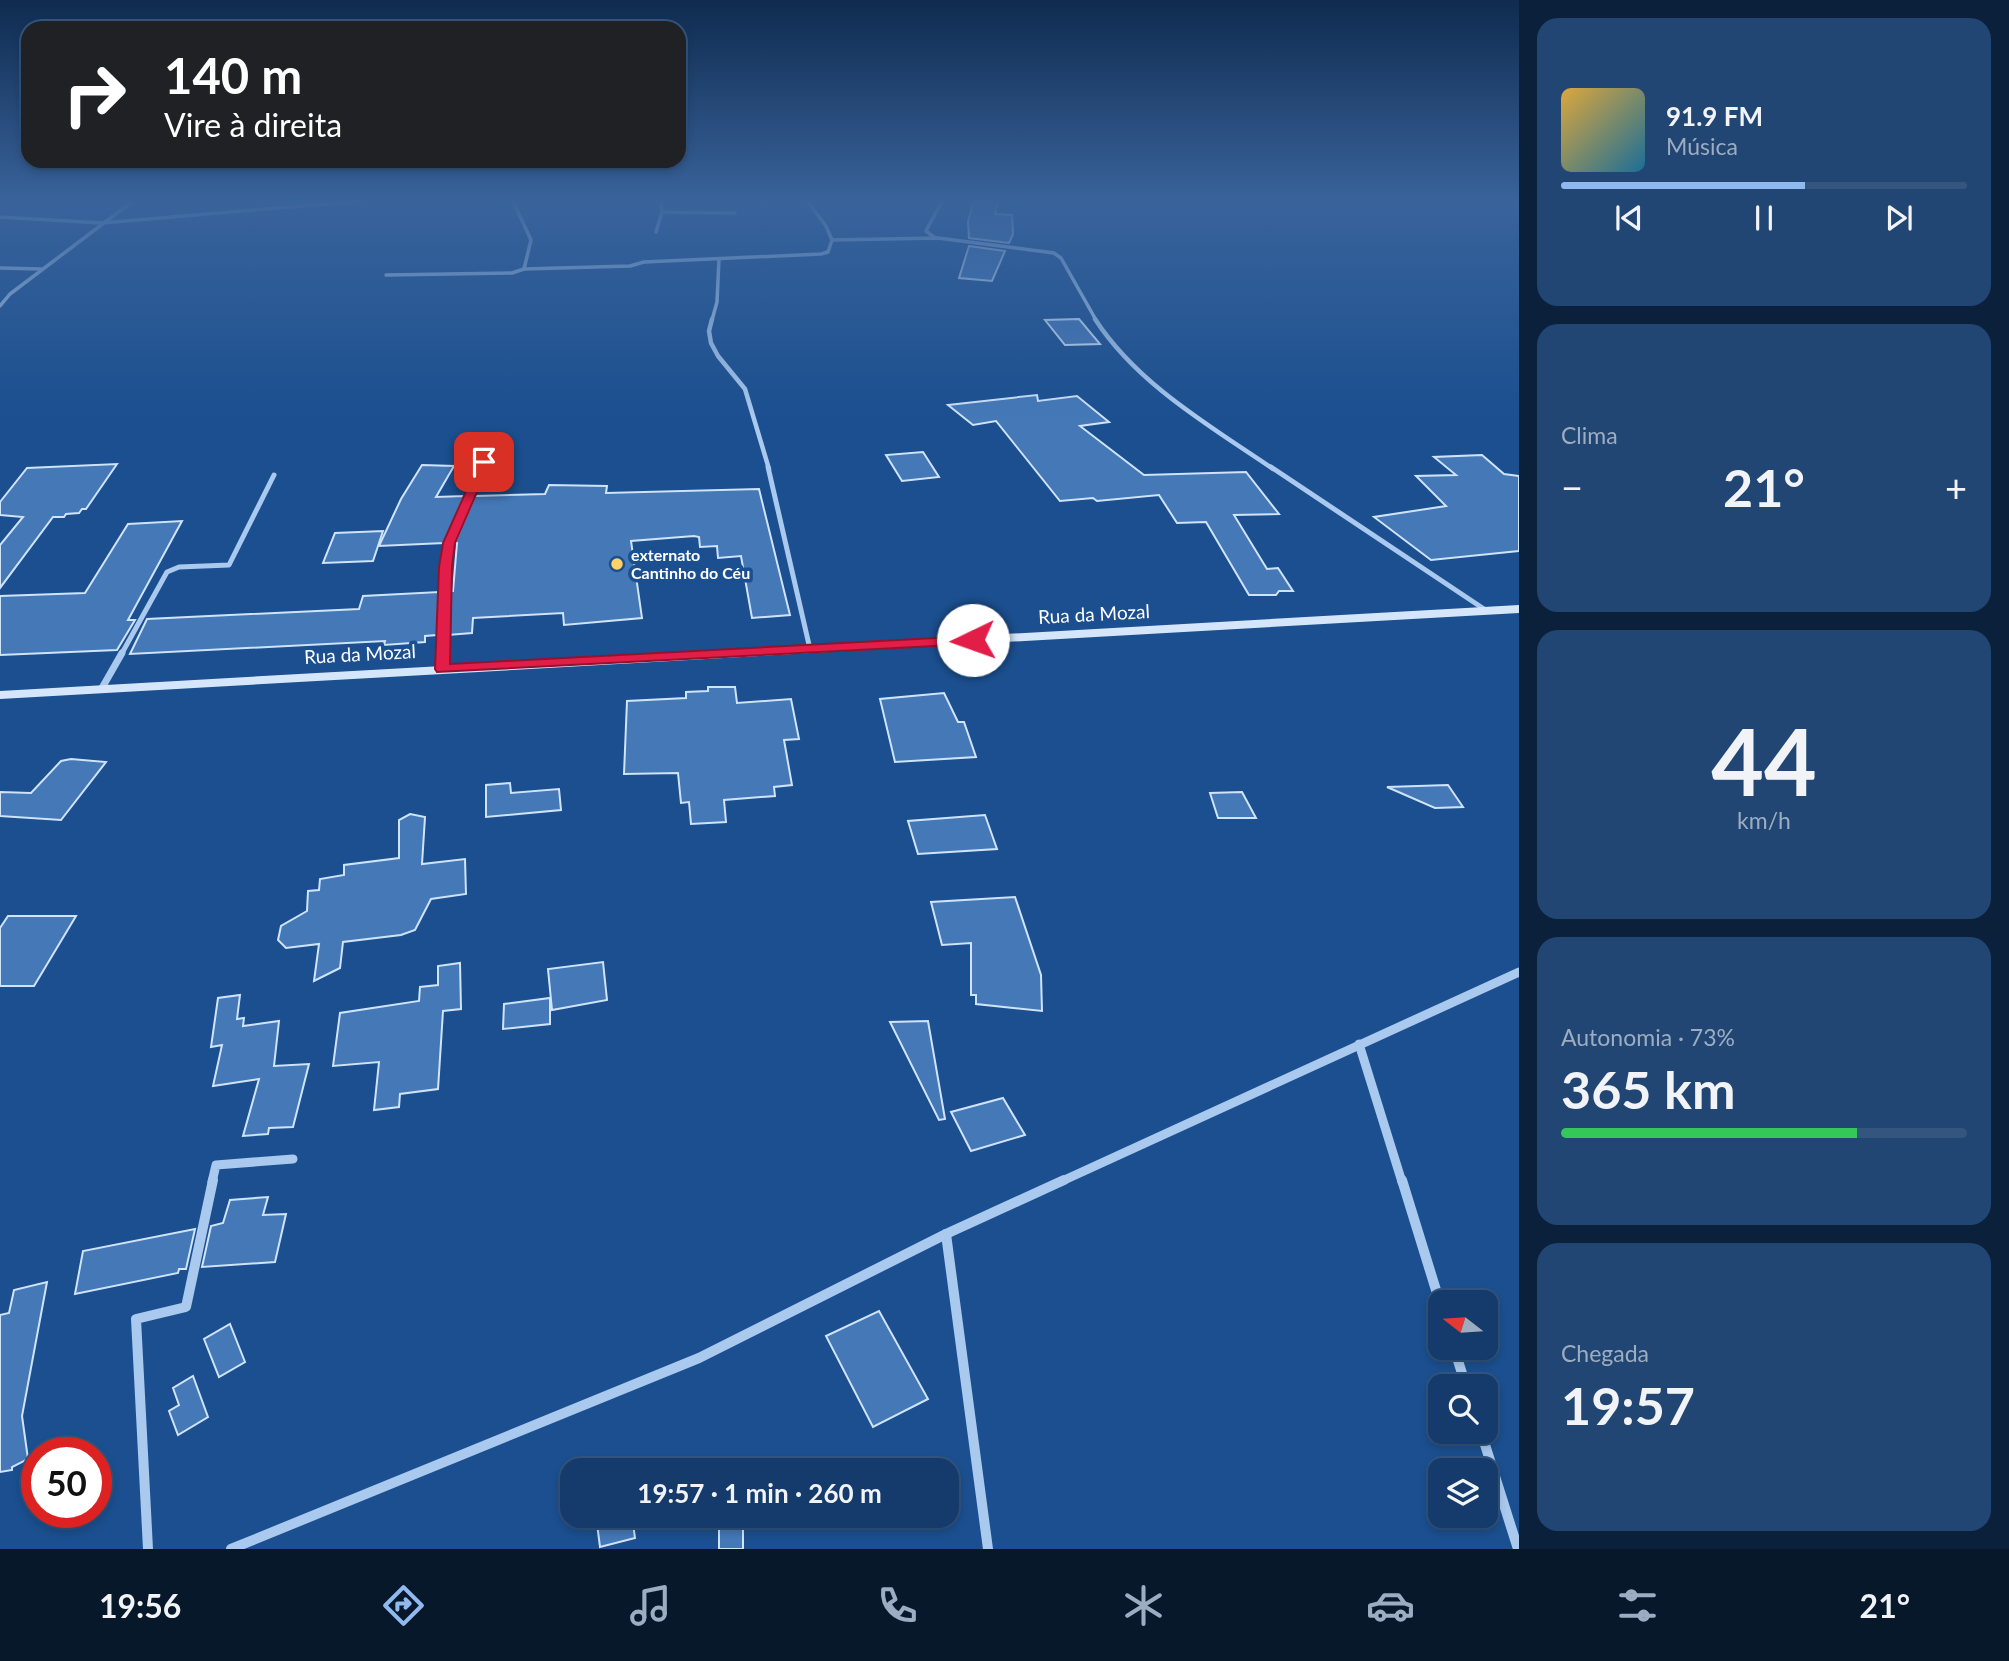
<!DOCTYPE html>
<html lang="pt">
<meta charset="utf-8">
<style>
body{margin:0;font-family:Lato,sans-serif;background:#214673;color:#f1f3f6;height:100vh;display:flex;flex-direction:column;font-size:26px;white-space:nowrap}
*{box-sizing:border-box;margin:0}
p{font-size:23px;color:#9dadc1}
.icon{flex:none;width:38px;height:38px;fill:none;stroke:currentColor;stroke-width:2;stroke-linecap:round;stroke-linejoin:round}
.map{position:relative;flex:1;overflow:hidden}
.details{display:flex;flex-direction:column;gap:18px;padding:18px;background:#0b203b;width:490px}
.details>*{flex:none}
.top-card{position:absolute;left:21px;top:21px;width:665px;height:147px;border-radius:21px;box-shadow:0 4px 10px #0003,0 0 0 2px #33557e;background:#202124;color:#fff;overflow:hidden}
.needle{width:46px;rotate:287deg}
.fabs{position:absolute;left:1428px;top:1290px;display:grid;gap:14px}
.fabs a{display:grid;place-items:center;width:70px;height:70px;border-radius:14px;background:#143b6b;box-shadow:0 4px 10px #0003,0 0 0 2px #33557e;font-size:35px}
.speed{position:absolute;left:21px;top:1437px;display:flex;gap:14px;font-size:35px;font-weight:700;text-align:center}
.speed>*{display:grid;place-content:center;width:91px;height:91px;border-radius:50%;background:#143b6b;box-shadow:0 4px 10px #0003,0 0 0 2px #33557e;line-height:1}
.speed .limit{border:10px solid #d22;background:#fff;color:#111}
.pin{position:absolute;display:grid;place-items:center;width:60px;height:60px;color:#fff;margin:-30px;border-radius:14px;box-shadow:0 4px 10px #0006}
.me{position:absolute;width:77px;margin:-38px;rotate:267deg;stroke-linejoin:round;filter:drop-shadow(0 0 5px #0008)}
.turn{display:flex;align-items:center;gap:24px;height:147px;padding:0 28px;font-size:32px}
.turn .icon{width:91px;height:91px;stroke-width:2.5}
.turn b{display:block;font-size:49px;line-height:60px}
.big{font-size:52px;font-weight:700;line-height:1.1}
.details .tile{flex:1;display:flex;flex-direction:column;justify-content:center;gap:10px;min-width:0;padding:0 24px;border-radius:21px;background:#214673}
.details .dial{align-items:center;gap:0}
.dial b{font-size:91px;line-height:1}
.song{display:flex;align-items:center;gap:21px}
.cover{width:84px;height:84px;border-radius:10px;background:linear-gradient(135deg,hsl(40 70% 55%),hsl(200 70% 35%))}
.played{height:7px;border-radius:4px;background:linear-gradient(90deg,#90b9f0 60%,#33557e 60%)}
.keys{display:flex;justify-content:space-around;direction:ltr}
.heat{display:flex;justify-content:space-between;align-items:center;font-size:38px;direction:ltr}
.charge{height:10px;border-radius:5px;background:linear-gradient(90deg,#34c759 73%,#33557e 0)}
.trip{position:absolute;left:560px;top:1458px;width:399px;height:70px;border-radius:21px;background:#143b6b;box-shadow:0 4px 10px #0003,0 0 0 2px #33557e;font-weight:700;line-height:70px;text-align:center}
.tabs{display:flex;height:112px;justify-content:space-around;align-items:center;background:#08182b;color:#9dadc1}
.tabs .icon{width:49px;height:49px}
.tabs .on{color:#90b9f0}
.tabs b{font-size:32px;color:#f1f3f6}
main{display:flex;flex:1;min-height:0}
.map>svg:first-child{display:block}
</style>
<main>
<div class="map">
<svg width="1519" height="1549" viewBox="0 0 1519 1549">
<rect width="100%" height="100%" fill="#1b4f8f"/>
<g fill="#4478b7" stroke="#cfe3fa" stroke-width="2">
<polygon points="974,201 998,201 995,214 1012,215 1013,234 1009,243 969,238 968,221"/>
<polygon points="969,246 1005,251 992,281 959,278"/>
<polygon points="1079,319 1100,344 1065,345 1045,320"/>
<polygon points="1037,395 1038,401 1077,396 1109,422 1080,426 1144,475 1246,472 1279,514 1234,515 1267,569 1278,568 1293,591 1279,591 1276,595 1249,595 1206,522 1177,523 1159,495 1097,501 1093,498 1060,501 996,421 973,425 948,405"/>
<polygon points="923,452 939,477 902,481 886,455"/>
<polygon points="1482,455 1504,474 1519,476 1519,551 1431,560 1374,517 1446,506 1416,476 1456,475 1434,457"/>
<polygon points="117,464 86,509 82,509 79,513 66,514 64,517 53,517 0,588 0,545 23,517 0,515 0,502 27,468"/>
<polygon points="422,465 454,466 436,497 464,496 444,543 379,546 401,499"/>
<polygon points="549,485 607,486 606,493 759,489 790,615 752,618 741,556 718,558 717,546 700,547 699,537 694,536 631,541 642,618 564,625 563,613 473,618 472,633 448,635 449,591 453,591 457,543 455,543 475,496 545,494"/>
<polygon points="182,521 128,620 135,620 117,650 0,655 0,596 85,593 128,524"/>
<polygon points="383,531 373,561 323,563 335,533"/>
<polygon points="439,592 437,635 425,636 425,642 384,645 385,641 130,654 147,619 359,609 363,596"/>
<polygon points="708,687 735,687 737,703 791,699 799,739 784,740 792,785 774,787 775,796 724,800 726,822 691,824 689,802 681,803 678,773 624,774 627,701 686,698 686,692 708,691"/>
<polygon points="944,693 958,722 964,722 976,757 895,762 880,699"/>
<polygon points="71,759 106,762 61,820 0,816 0,792 31,793 61,761"/>
<polygon points="510,783 511,793 559,789 561,810 486,817 486,785"/>
<polygon points="1448,785 1463,807 1435,808 1387,787"/>
<polygon points="1242,792 1256,818 1218,818 1210,793"/>
<polygon points="410,814 425,817 422,864 465,859 466,894 431,899 415,930 401,935 343,942 340,968 314,981 319,944 286,948 278,940 281,926 307,911 308,891 319,890 320,879 344,875 344,865 399,858 399,820"/>
<polygon points="985,815 997,849 918,854 908,821"/>
<polygon points="1015,897 1041,975 1042,1011 976,1004 976,995 971,995 971,943 942,945 931,902"/>
<polygon points="8,916 76,916 34,986 0,986 0,928"/>
<polygon points="603,962 607,1000 552,1010 548,969"/>
<polygon points="460,963 461,1009 443,1011 438,1089 400,1094 399,1107 374,1110 379,1062 333,1066 340,1013 419,1001 420,987 438,985 438,966"/>
<polygon points="240,995 237,1019 244,1018 243,1026 279,1021 274,1066 309,1064 293,1127 269,1128 268,1134 243,1136 259,1079 213,1086 222,1045 211,1047 218,998"/>
<polygon points="550,998 550,1024 503,1029 504,1004"/>
<polygon points="928,1021 945,1119 939,1120 890,1022"/>
<polygon points="1003,1098 1025,1135 971,1151 951,1112"/>
<polygon points="268,1197 263,1215 286,1214 275,1262 202,1267 211,1226 223,1223 230,1200"/>
<polygon points="195,1229 186,1269 179,1269 178,1273 75,1294 83,1251"/>
<polygon points="47,1282 22,1416 28,1459 12,1467 12,1470 0,1472 0,1315 9,1313 14,1290"/>
<polygon points="879,1311 928,1399 873,1427 826,1336"/>
<polygon points="230,1324 245,1362 219,1377 204,1339"/>
<polygon points="193,1376 208,1417 178,1435 169,1411 179,1405 173,1388"/>
<polygon points="596,1516 632,1516 635,1538 600,1547"/>
<rect x="719" y="1525" width="24" height="24"/>
</g>
<g fill="none" stroke-linecap="round" stroke-linejoin="round">
<g stroke="#a9c9ee" stroke-width="3.5">
<polyline points="513,201 531,240 524,269"/>
<polyline points="660,201 662,212 735,213"/>
<polyline points="807,201 826,226 832,240 938,238 1054,253 1061,258 1096,320"/>
<polyline points="0,217 102,223 360,201"/>
<polyline points="656,232 662,212"/>
<polyline points="934,237 926,231 942,201"/>
<polyline points="0,268 41,269"/>
<polyline points="386,275 512,273 524,269 630,266 644,262 821,254 828,252 832,240"/>
<polyline points="0,306 10,294 133,201"/>
<polyline points="712,320 717,302 719,259"/>
</g>
<g stroke="#a9c9ee" stroke-width="4.5">
<polyline points="712,319 709,331 711,343 718,356 745,389 769,469"/>
<path d="M1095,319C1137,384 1210,426 1273,469"/>
<polyline points="481,469 484,462"/>
</g>
<g stroke="#a9c9ee" stroke-width="5">
<polyline points="768,467 810,649"/>
<polyline points="1271,467 1487,611"/>
<polyline points="121,655 167,572 179,567 229,565 274,475"/>
<polyline points="442,655 445,567 449,543 482,467"/>
</g>
<g stroke="#a9c9ee" stroke-width="7">
<polyline points="442,669 442,653"/>
<polyline points="102,688 122,653"/>
</g>
<g stroke="#a9c9ee" stroke-width="9">
<polyline points="1359,1044 1402,1182"/>
<polyline points="212,1182 216,1165 293,1159"/>
<polyline points="1060,1182 1519,972"/>
</g>
<g stroke="#a9c9ee" stroke-width="10">
<polyline points="1402,1180 1440,1303"/>
<polyline points="946,1234 988,1549"/>
<polyline points="1454,1348 1466,1386"/>
<polyline points="1481,1432 1518,1549"/>
<polyline points="148,1549 136,1319 186,1307 213,1180"/>
<polyline points="231,1549 699,1358 946,1234 1064,1180"/>
</g>
<polygon fill="#d6e6fa" fill-rule="evenodd" points="1519,605 1519,613 0,699 0,691"/>
</g>
<linearGradient id="sky" x2="0" y2="1"><stop stop-color="#0f2b4f"/><stop offset="0.48" stop-color="#39639b"/><stop offset="1" stop-color="#39639b" stop-opacity="0"/></linearGradient>
<rect width="1519" height="418" fill="url(#sky)"/>
<polygon fill="#e11d48" stroke="#92132f" stroke-width="2" points="484,459 490,462 455,543 452,567 450,664 973,636 980,640 973,644 437,672 435,669 439,567 443,543 479,462"/>
<circle fill="#ffd166" stroke="#1b4f8f" stroke-width="2.5" cx="617" cy="564" r="7"/>
<g text-anchor="middle" stroke-width="7" stroke-linejoin="round" paint-order="stroke">
<g font-size="16" font-weight="bold" fill="#fff" stroke="#1b4f8f" text-anchor="start">
<text x="631" y="561">externato<tspan x="631" dy="18">Cantinho do Céu</tspan></text>
</g>
<g font-size="19" fill="#fff" stroke="#1b4f8f">
<text transform="translate(1094 614) rotate(-3)" y="7">Rua da Mozal</text>
<text transform="translate(360 654) rotate(-3)" y="7">Rua da Mozal</text>
</g>
</g>
</svg>
<div class="fabs">
<a><svg class="needle" viewBox="-14 -14 28 28"><path d="M0-13l5 13h-10z" fill="#e53935"/><path d="M0 13l5-13h-10z" fill="#9dadc1"/></svg></a>
<a><svg class="icon" aria-label="search" viewBox="0 0 24 24"><circle cx="10" cy="10" r="6"/><path d="M15 15l6 6"/></svg></a>
<a><svg class="icon" aria-label="layers" viewBox="0 0 24 24"><path d="M12 4l9 5-9 5-9-5zM3 14l9 5 9-5"/></svg></a>
</div>
<div class="speed"><div class="limit">50</div></div>
<div class="pin" style="left:484px;top:462px;background:#d93025"><svg class="icon" aria-label="arrive" viewBox="0 0 24 24"><path d="M6 21V4h12l-3 4 3 4H6"/></svg></div>
<svg class="me" style="left:973px;top:640px" viewBox="-20 -20 40 40"><circle r="19" fill="#fff"/><path d="M0-13L10 11 0 6-10 11z" fill="#e11d48"/></svg>
<div class="trip">19:57 · 1 min · 260 m</div>
<div class="top-card">
<div class="turn"><svg class="icon" aria-label="right" viewBox="0 0 24 24"><path d="M7 20v-9h11M14 6l5 5-5 5"/></svg><div><b>140 m</b>Vire à direita</div></div>
</div>
</div>
<section class="details">
<div class="tile">
<div class="song"><i class="cover"></i><div><b>91.9 FM</b><p>Música</p></div></div>
<div class="played"></div>
<div class="keys"><svg class="icon" aria-label="previous" viewBox="0 0 24 24"><path d="M18 5L8 12l10 7zM5 5v14"/></svg><svg class="icon" aria-label="pause" viewBox="0 0 24 24"><path d="M8 5v14M16 5v14"/></svg><svg class="icon" aria-label="next" viewBox="0 0 24 24"><path d="M6 5l10 7-10 7zM19 5v14"/></svg></div>
</div>
<div class="tile"><p>Clima</p>
<div class="heat"><a>−</a><b class="big">21°</b><a>+</a></div>
</div>
<div class="tile dial"><b>44</b><p>km/h</p></div>
<div class="tile"><p>Autonomia · 73%</p><b class="big">365 km</b><div class="charge"></div></div>
<div class="tile"><p>Chegada</p><b class="big">19:57</b></div>
</section>
</main>
<nav class="tabs">
<b>19:56</b>
<svg class="icon on" aria-label="directions" viewBox="0 0 24 24"><path d="M12 3l9 9-9 9-9-9zM9 14v-3h6M13 9l2 2-2 2"/></svg>
<svg class="icon" aria-label="music" viewBox="0 0 24 24"><path d="M9 18V5l10-2v13"/><circle cx="6" cy="18" r="3"/><circle cx="16" cy="16" r="3"/></svg>
<svg class="icon" aria-label="phone" viewBox="0 0 24 24"><path d="M5 4h4l2 5-3 2q2 4 5 5l2-3 5 2v4C11 20 4 13 5 4z"/></svg>
<svg class="icon" aria-label="climate" viewBox="0 0 24 24"><path d="M12 3v18M4 7l16 10M4 17L20 7"/></svg>
<svg class="icon" aria-label="car" viewBox="0 0 24 24"><path d="M5 17H2v-5l4-1 3-4h7l3 4 3 1v5h-3M9 17h6M6 11h13"/><circle cx="7" cy="17" r="2"/><circle cx="17" cy="17" r="2"/></svg>
<svg class="icon" aria-label="filters" viewBox="0 0 24 24"><path d="M4 7h16M4 17h16"/><circle cx="9" cy="7" r="2"/><circle cx="15" cy="17" r="2"/></svg>
<b>21°</b>
</nav>
